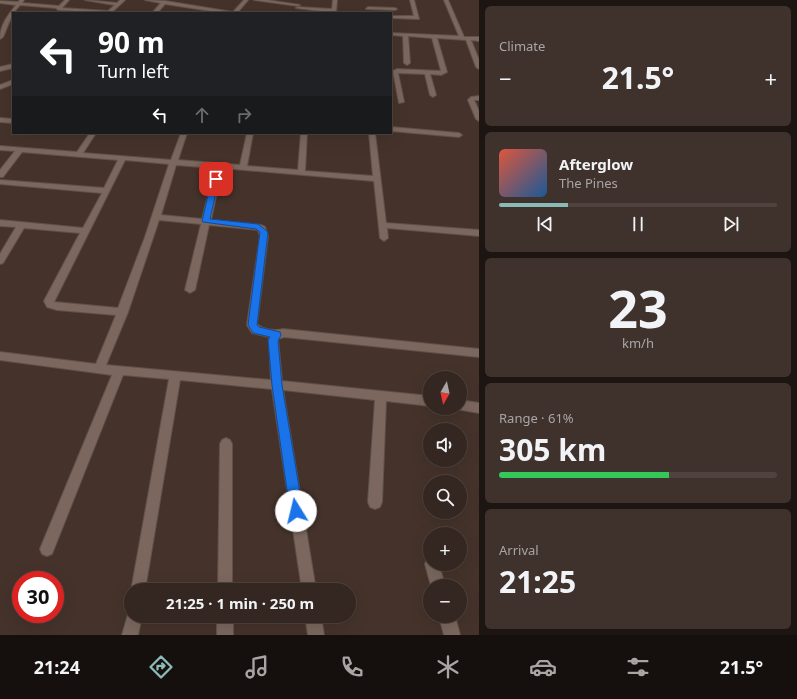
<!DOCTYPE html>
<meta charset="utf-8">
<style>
body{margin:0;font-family:"Noto Sans",sans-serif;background:#3f322d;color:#f1f3f6;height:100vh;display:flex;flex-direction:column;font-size:15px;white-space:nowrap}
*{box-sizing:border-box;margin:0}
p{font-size:13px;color:#a9a5a5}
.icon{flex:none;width:22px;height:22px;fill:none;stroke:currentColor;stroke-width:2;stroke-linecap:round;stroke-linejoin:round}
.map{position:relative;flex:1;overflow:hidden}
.details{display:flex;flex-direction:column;gap:6px;padding:6px;background:#1d1512;width:318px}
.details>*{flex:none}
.top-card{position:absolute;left:12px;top:12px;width:380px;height:122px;border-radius:0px;box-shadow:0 4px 16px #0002,0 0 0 1px #4e433e;background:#202124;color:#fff;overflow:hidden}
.needle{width:26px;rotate:189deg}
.buttons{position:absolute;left:423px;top:371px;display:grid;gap:8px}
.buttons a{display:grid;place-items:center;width:44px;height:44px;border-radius:50%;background:#342620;box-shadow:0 4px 16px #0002,0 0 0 1px #4e433e;font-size:20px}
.speed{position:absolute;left:12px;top:571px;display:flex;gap:8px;font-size:20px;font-weight:700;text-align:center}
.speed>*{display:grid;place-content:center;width:52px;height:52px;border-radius:50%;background:#342620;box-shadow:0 4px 16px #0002,0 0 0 1px #4e433e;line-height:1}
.speed .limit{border:6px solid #d22;background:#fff;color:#111}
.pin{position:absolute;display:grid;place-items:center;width:34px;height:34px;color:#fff;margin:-17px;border-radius:8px;box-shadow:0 2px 6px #0006}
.me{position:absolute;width:44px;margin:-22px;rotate:351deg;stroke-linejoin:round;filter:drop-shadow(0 0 3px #0008)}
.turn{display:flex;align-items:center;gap:14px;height:84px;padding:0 20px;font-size:18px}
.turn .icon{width:52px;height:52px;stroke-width:2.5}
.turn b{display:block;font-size:28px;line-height:34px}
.lanes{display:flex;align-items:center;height:38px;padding:0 20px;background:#0003;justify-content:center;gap:20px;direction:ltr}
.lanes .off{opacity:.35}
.big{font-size:30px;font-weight:700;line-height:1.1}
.details .tile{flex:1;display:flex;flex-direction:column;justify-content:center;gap:6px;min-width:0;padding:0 14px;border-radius:6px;background:#3f322d}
.details .dial{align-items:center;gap:0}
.dial b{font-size:52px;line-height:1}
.song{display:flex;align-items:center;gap:12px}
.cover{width:48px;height:48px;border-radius:6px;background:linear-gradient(135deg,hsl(10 70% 55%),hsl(210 70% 35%))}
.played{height:4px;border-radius:2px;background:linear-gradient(90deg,#8bbbb9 25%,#4e433e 25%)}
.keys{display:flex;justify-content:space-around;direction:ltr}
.heat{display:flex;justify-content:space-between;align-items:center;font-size:22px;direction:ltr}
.charge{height:6px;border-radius:3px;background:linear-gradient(90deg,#34c759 61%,#4e433e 0)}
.trip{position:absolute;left:124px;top:583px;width:232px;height:40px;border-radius:20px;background:#342620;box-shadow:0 4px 16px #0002,0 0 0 1px #4e433e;font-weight:700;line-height:40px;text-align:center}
.menu{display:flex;height:64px;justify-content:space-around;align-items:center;background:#150f0d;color:#a9a5a5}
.menu .icon{width:28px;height:28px}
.menu .selected{color:#8bbbb9}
.menu b{font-size:18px;color:#f1f3f6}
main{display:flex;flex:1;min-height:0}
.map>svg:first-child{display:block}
</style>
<main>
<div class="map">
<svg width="479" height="635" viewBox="0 0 479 635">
<rect width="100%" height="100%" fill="#45332b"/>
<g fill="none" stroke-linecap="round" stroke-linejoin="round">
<defs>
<g id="minor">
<path d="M20,0H24L22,3L59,6L65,0H69L62,8L108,11L115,5L85,0L117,3L120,0H125L111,13L58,10L56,8L20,5L13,13L3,37L0,39C0,25 8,15 16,5L0,3V1L18,2Z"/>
<polygon points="145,0 165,1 233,12 244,0 248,0 237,13 224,13 165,4 157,13 152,13 161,3"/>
<polygon points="254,0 267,0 300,5 298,6"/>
<polygon points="333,0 337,0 336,13 296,8 298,7 332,9"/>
<polygon points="410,0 414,0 419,19 391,18 391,16 414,16"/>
<polygon points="444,0 448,0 464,37 479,37 479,41 471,40 479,60 479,69 476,67 466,40 437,38 447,72 441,75 430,74 436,95 433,97 430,95 425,74 398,73 404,102 399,103 393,71 397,69 441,71 432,38 408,36 410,63 407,65 404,63 403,36 391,35 391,33 459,36"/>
<polygon points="368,7 395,8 397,9 395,10 366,9"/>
<polygon points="13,64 13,68 0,71 0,67"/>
<polygon points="13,80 13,84 0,89 0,85"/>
<polygon points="479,96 479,100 474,100 479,111 479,121 476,119 468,100 471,97"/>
<polygon points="0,118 13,119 13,123 0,122"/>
<polygon points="391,127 459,133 462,135 459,137 391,131"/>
<path d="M90,133H96L83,153L171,160L181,133H187L178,160L240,165L247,133H253L247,166L298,170L301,133H307L305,171L373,176L369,133H375L386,223L479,230V236L387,228L388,238L384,241L380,238L374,181L222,168L211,220L261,225L265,227L268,236L257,324C262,330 276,331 283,329L479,349V357L284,337L278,339L282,381L430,396V406L386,401L382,502L380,507L375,509L370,507L368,502L375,400L283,390L316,590H302L272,389L180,380L145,590L131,591L169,379L123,375L52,554L47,556L42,554L40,549L112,375L0,360V352L96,364L116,315L57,310L47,307L44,301L80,233L24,228L3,263L0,264V254L16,227L0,226V220L83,228L102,193L0,184V180L104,188L118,160L22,152L3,177H0V170L15,151L0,150V146L77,152ZM125,160L169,164L145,237L118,308L54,302ZM176,165L215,168L202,219L161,215ZM159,220L201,224L185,290L190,293L195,290L209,225L258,230L260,236L247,325L252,333L269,337L271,380L106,365L128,312Z"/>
<polygon points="460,400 479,403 479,413 456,409 460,408"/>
<polygon points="226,438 230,440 232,444 232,590 218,590 220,444 222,440"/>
<polygon points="430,558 430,564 439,564 445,586 431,586 425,564 427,559"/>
<polygon points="131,610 131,616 142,616 138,635 122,635 129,611"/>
<rect x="217" y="616" width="16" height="19"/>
<polygon points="305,616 321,616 324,635 308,635"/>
<polygon points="439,616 455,616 460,635 444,635"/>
</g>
</defs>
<use href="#minor" stroke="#5f514a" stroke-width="2"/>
<use href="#minor" fill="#7b675e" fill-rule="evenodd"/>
</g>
<polygon fill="#1a73e8" stroke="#114b97" points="216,177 219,179 210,219 258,224 268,232 257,325 259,327 280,332 281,335 278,341 282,385 303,511 301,516 296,517 292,516 290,511 272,385 268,340 270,337 253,333 248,325 260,232 256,229 203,222 202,221 212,179"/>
</svg>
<div class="buttons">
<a><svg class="needle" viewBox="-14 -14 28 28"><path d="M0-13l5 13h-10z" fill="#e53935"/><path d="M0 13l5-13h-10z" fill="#a9a5a5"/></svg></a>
<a><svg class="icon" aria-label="sound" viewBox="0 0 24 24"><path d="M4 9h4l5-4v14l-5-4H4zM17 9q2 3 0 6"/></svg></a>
<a><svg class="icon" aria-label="search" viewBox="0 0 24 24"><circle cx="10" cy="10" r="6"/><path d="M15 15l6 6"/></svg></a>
<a>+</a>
<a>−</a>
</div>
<div class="speed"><div class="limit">30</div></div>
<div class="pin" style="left:216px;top:179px;background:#d93025"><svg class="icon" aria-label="arrive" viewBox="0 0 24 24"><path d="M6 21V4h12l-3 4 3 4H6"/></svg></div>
<svg class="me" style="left:296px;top:511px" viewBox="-20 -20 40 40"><circle r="19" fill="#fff"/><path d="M0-13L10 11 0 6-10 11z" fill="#1a73e8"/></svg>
<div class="trip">21:25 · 1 min · 250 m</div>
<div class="top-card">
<div class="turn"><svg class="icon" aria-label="left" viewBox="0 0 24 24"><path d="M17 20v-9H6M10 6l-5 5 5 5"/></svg><div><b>90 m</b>Turn left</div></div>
<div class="lanes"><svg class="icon" aria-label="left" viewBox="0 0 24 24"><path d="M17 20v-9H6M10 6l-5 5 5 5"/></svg><svg class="icon off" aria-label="ahead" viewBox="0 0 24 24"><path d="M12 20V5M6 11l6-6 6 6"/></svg><svg class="icon off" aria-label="right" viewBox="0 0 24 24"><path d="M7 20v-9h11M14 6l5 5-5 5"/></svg></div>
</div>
</div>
<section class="details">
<div class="tile"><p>Climate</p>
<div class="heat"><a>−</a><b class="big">21.5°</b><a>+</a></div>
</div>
<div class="tile">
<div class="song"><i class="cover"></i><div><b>Afterglow</b><p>The Pines</p></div></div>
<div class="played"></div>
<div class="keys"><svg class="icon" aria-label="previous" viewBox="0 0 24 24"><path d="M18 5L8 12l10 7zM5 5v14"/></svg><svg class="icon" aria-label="pause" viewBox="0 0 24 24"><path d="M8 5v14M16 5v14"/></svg><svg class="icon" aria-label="next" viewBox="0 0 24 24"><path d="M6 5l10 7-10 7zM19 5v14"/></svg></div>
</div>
<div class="tile dial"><b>23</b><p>km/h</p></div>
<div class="tile"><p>Range · 61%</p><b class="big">305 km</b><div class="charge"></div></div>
<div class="tile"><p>Arrival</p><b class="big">21:25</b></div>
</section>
</main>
<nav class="menu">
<b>21:24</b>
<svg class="icon selected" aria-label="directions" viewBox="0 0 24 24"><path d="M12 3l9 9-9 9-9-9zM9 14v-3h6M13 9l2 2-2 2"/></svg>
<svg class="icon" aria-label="music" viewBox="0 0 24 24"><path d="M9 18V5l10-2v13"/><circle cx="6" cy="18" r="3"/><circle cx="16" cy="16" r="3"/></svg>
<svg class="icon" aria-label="phone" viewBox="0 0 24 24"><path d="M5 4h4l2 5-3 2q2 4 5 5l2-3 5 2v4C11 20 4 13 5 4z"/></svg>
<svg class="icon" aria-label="climate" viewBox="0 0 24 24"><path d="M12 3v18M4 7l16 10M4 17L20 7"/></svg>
<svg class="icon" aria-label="car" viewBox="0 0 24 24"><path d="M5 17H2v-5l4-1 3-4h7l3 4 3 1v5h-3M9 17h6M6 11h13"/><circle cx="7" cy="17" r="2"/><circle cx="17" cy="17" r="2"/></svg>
<svg class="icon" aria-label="filters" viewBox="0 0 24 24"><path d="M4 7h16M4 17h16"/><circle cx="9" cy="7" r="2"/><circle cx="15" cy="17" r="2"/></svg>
<b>21.5°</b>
</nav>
